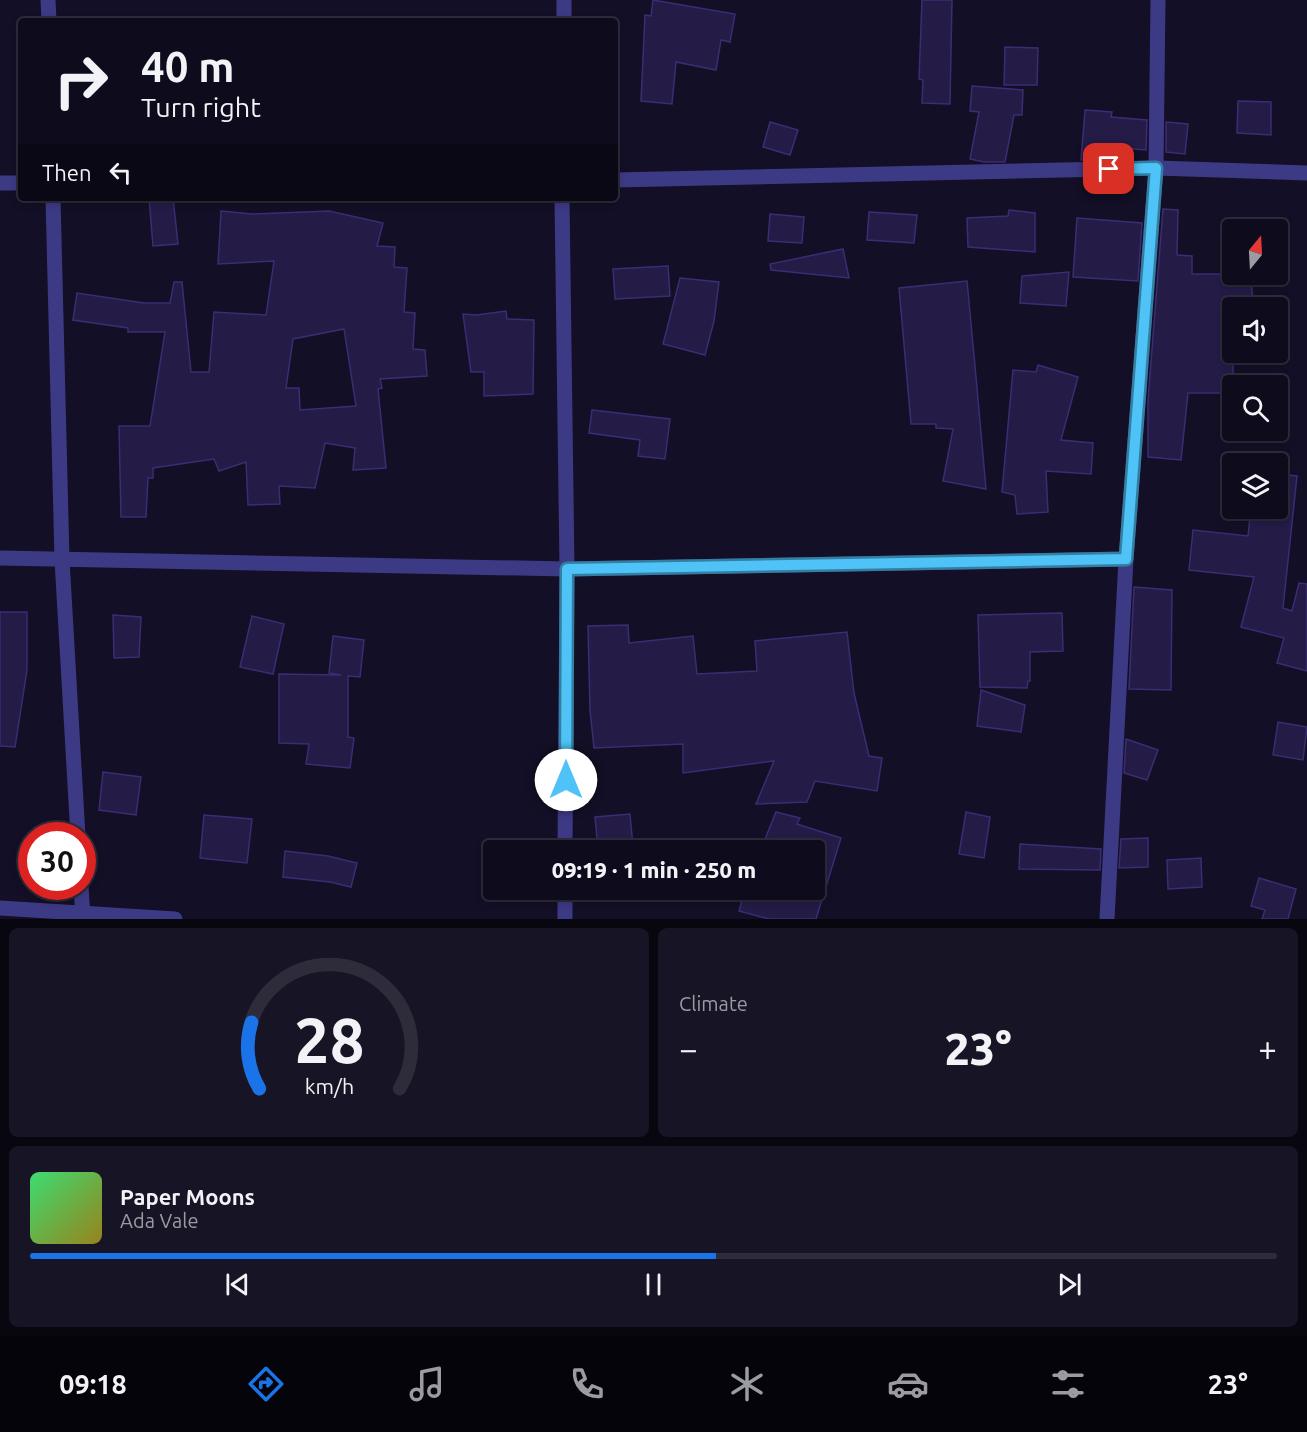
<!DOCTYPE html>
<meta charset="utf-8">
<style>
body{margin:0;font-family:Ubuntu,sans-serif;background:#171425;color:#f1f3f6;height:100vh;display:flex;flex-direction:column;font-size:22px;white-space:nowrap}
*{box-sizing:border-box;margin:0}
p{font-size:20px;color:#9b9ba3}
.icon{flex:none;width:33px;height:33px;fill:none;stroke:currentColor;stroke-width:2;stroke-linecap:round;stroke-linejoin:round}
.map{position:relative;height:919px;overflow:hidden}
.details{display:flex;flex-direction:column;gap:9px;padding:9px;background:#08060f;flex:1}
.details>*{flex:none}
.banner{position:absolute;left:18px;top:18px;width:600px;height:183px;border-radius:6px;box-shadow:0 3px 9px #0003,0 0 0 2px #2e2b3b;background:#0e0b1c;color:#f1f3f6;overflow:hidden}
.needle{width:39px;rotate:18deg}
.controls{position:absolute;left:1222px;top:219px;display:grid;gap:12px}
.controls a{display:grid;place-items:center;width:66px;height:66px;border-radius:6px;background:#0e0b1c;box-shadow:0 3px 9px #0003,0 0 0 2px #2e2b3b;font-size:30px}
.speed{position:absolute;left:18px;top:822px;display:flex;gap:12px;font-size:30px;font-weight:700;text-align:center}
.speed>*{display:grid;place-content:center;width:78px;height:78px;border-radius:50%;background:#0e0b1c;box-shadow:0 3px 9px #0003,0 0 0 2px #2e2b3b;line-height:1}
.speed .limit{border:9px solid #d22;background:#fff;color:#111}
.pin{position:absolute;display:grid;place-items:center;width:51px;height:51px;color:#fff;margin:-26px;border-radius:12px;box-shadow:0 3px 9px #0006}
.me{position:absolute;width:66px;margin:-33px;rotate:0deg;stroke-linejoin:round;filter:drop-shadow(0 0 4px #0008)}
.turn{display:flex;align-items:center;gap:21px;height:126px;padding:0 24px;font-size:27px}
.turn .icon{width:78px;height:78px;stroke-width:2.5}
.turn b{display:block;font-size:42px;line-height:51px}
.then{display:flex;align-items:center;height:57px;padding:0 24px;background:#0003;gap:12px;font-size:22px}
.big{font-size:45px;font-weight:800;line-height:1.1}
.details .card{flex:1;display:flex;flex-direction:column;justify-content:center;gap:9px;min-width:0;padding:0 21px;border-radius:9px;background:#171425}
.details .dial{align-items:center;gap:0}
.dial svg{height:156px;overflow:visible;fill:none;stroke:#2e2b3b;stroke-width:7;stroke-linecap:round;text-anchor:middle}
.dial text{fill:#f1f3f6;stroke:none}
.song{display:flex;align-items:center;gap:18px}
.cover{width:72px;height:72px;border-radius:9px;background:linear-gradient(135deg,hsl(140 70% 55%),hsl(50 70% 35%))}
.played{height:6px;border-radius:3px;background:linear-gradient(90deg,#1a73e8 55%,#2e2b3b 55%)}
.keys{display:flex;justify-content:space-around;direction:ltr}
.heat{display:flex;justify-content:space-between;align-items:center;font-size:33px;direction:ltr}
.details .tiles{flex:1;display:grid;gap:9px;grid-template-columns:1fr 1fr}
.card:last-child{grid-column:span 2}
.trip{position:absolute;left:483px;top:840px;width:342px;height:60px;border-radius:6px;background:#0e0b1c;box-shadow:0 3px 9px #0003,0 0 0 2px #2e2b3b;font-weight:800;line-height:60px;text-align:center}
.tabs{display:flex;height:96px;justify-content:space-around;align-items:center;background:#06040b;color:#9b9ba3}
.tabs .icon{width:42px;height:42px}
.tabs .active{color:#1a73e8}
.tabs b{font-size:27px;color:#f1f3f6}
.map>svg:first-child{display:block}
</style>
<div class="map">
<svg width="1307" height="919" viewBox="0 0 1307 919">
<rect width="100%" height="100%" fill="#130f26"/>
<g fill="#241b47" stroke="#3b2d73" stroke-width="1.5" fill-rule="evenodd">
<polygon points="653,0 735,14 730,42 721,40 716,70 676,62 672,104 641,101 645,15 651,16"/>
<polygon points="922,0 952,0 950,104 922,103 923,80 919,79"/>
<polygon points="1005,47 1038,48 1037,85 1004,85"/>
<polygon points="972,86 1023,90 1022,115 1014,115 1005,162 984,162 970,159 979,112 970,111"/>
<polygon points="1238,101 1271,102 1271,135 1237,133"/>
<polygon points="1085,110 1112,112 1111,117 1147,120 1146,150 1109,147 1108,159 1081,160"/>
<polygon points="770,122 798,130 790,155 763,147"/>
<polygon points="1166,122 1188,124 1185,154 1166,152"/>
<polygon points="149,198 173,198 178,244 153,246"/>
<polygon points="1163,209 1178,210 1177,255 1192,256 1192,274 1250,274 1254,308 1233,308 1233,393 1188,393 1181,460 1148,457 1148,400"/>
<polygon points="1009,210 1035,213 1035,252 968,247 967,218 1008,216"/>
<path d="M221,211L252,214L329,211L383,223L377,246L395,247L394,267L407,268L404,312L415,313L413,349L425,350L427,376L380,379L382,388L378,389L386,468L353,470L355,448L325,443L315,488L279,486L280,504L248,505L246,462L219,471L214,459L153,468V478H148L146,517H121L119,426H150L165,332H128V328L73,320L77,293L144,303H170L174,282H182L191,372H209L214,312L266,315L274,261L218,264ZM344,329L356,406L300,410L299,388H286L293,339Z"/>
<polygon points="869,212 917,215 914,243 867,240"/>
<polygon points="770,214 804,217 802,243 768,241"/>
<polygon points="1077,218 1142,223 1138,281 1073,277"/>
<polygon points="843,249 849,278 771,270 770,264"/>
<polygon points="668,266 670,296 615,299 613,269"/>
<polygon points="1069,272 1066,306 1020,303 1022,276"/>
<polygon points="680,278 719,282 714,321 705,355 663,344"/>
<polygon points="967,281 976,377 986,489 943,481 953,429 936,428 936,424 911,424 899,288"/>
<polygon points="506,311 507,319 534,320 533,394 484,396 484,372 471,372 463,314 476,315"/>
<polygon points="1038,365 1078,377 1061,440 1093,443 1091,474 1046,471 1048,512 1017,514 1015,495 1002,492 1013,370 1036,372"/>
<polygon points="592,410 670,419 665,459 638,456 640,440 589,433"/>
<polygon points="1278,474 1297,476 1283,608 1292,611 1299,583 1307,584 1307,671 1277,663 1284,638 1241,627 1254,577 1189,570 1193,530 1248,536 1251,508 1278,508"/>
<polygon points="1134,587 1172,590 1171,690 1129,689"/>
<polygon points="0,612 27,612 27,670 15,747 0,746"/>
<polygon points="1062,613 1063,651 1030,652 1030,681 1028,681 1027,688 980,687 978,615"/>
<polygon points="113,615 141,617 139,657 114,658"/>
<polygon points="252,616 284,624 273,674 240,667"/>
<polygon points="628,625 629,643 693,636 697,674 757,671 755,641 847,632 854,693 869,756 882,758 877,791 815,781 807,802 756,804 774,761 683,773 683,744 594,748 590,710 588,626"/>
<polygon points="333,636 364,640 360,677 348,676 348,737 354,738 350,768 306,764 309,744 279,743 279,674 341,675 329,673"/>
<polygon points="981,690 1025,705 1021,732 977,726"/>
<polygon points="1278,722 1307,727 1303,760 1273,755"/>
<polygon points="1126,739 1158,750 1147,780 1124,773"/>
<polygon points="103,772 141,777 136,815 99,810"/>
<polygon points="776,812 800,818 797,824 841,838 816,919 769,919 739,911 745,890 814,890 814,850 767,850 768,846 763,844"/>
<polygon points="966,812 990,817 984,858 959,854"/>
<polygon points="630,814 633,847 598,849 595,817"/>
<polygon points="204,815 252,819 247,863 200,858"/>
<polygon points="1148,838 1148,867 1119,868 1121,839"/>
<polygon points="1020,844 1101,849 1100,870 1019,869"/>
<polygon points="285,851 328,856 357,863 351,887 330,882 283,877"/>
<polygon points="1201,858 1202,887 1168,889 1167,860"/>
<polygon points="1259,878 1296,889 1288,919 1262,919 1265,910 1251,906"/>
</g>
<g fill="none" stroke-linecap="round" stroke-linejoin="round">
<g stroke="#3d3a85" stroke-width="15">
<polyline points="48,0 49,21"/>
<polyline points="564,21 564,0"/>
<polyline points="615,180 1156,168 1307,173"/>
<polyline points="0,183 21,183"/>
<polyline points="53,198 62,560 78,836"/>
<polyline points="562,198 567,569 565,850"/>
<polyline points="0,558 567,569 1126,559"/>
<polyline points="81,886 83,919"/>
<polyline points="0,908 175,919"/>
<polyline points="565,919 565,890"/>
<polyline points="1107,919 1126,559 1156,168 1158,0"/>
</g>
</g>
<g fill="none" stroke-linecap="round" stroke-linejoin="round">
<defs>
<polyline id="route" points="566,780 567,569 1126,559 1156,168 1109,169"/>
</defs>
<use href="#route" stroke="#337fa1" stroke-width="15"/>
<use href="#route" stroke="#4fc3f7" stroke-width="10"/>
</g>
</svg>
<div class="controls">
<a><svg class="needle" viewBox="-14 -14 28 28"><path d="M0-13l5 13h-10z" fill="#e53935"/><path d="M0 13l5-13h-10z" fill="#9b9ba3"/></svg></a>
<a><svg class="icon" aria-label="sound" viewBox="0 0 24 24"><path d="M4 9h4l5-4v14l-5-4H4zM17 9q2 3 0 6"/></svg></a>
<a><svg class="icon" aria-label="search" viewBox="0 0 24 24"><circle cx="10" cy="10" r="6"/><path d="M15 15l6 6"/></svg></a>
<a><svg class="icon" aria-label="layers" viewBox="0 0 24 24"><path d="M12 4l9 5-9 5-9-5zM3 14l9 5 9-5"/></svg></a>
</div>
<div class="speed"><div class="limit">30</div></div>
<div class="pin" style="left:1109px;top:169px;background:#d93025"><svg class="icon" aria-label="arrive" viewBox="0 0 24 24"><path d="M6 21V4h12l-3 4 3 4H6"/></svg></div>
<svg class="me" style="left:566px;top:780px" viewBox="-20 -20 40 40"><circle r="19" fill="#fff"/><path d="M0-13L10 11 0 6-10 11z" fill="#4fc3f7"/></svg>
<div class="trip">09:19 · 1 min · 250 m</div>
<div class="banner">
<div class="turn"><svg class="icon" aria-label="right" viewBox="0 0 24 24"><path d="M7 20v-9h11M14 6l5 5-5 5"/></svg><div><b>40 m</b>Turn right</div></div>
<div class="then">Then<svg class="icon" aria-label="left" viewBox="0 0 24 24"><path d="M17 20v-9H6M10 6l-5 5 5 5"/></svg></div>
</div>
</div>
<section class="details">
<div class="tiles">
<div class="card dial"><svg viewBox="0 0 100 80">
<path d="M14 69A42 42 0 1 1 86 69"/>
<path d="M14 69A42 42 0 0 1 10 35" stroke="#1a73e8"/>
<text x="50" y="56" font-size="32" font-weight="700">28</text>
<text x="50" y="72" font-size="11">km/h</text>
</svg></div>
<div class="card"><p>Climate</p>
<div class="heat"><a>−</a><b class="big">23°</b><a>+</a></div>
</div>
<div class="card">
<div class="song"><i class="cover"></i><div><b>Paper Moons</b><p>Ada Vale</p></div></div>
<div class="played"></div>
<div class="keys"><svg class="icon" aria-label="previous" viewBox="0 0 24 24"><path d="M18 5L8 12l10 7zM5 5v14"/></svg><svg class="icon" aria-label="pause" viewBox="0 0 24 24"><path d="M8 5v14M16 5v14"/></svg><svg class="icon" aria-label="next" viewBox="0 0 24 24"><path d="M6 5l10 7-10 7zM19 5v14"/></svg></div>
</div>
</div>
</section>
<nav class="tabs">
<b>09:18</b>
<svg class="icon active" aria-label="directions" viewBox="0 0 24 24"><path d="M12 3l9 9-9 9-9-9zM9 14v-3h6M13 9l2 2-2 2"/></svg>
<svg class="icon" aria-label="music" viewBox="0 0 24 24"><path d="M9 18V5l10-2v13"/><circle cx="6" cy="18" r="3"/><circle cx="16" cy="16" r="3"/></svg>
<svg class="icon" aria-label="phone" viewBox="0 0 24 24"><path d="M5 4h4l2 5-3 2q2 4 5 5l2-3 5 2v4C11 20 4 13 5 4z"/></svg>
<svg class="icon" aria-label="climate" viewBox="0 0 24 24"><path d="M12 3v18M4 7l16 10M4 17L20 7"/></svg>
<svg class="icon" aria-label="car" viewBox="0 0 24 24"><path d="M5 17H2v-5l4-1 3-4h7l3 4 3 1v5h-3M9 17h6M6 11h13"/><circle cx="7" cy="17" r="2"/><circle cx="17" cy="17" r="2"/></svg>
<svg class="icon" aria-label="filters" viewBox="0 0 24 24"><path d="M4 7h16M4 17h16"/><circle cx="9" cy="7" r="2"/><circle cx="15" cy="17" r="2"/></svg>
<b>23°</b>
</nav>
